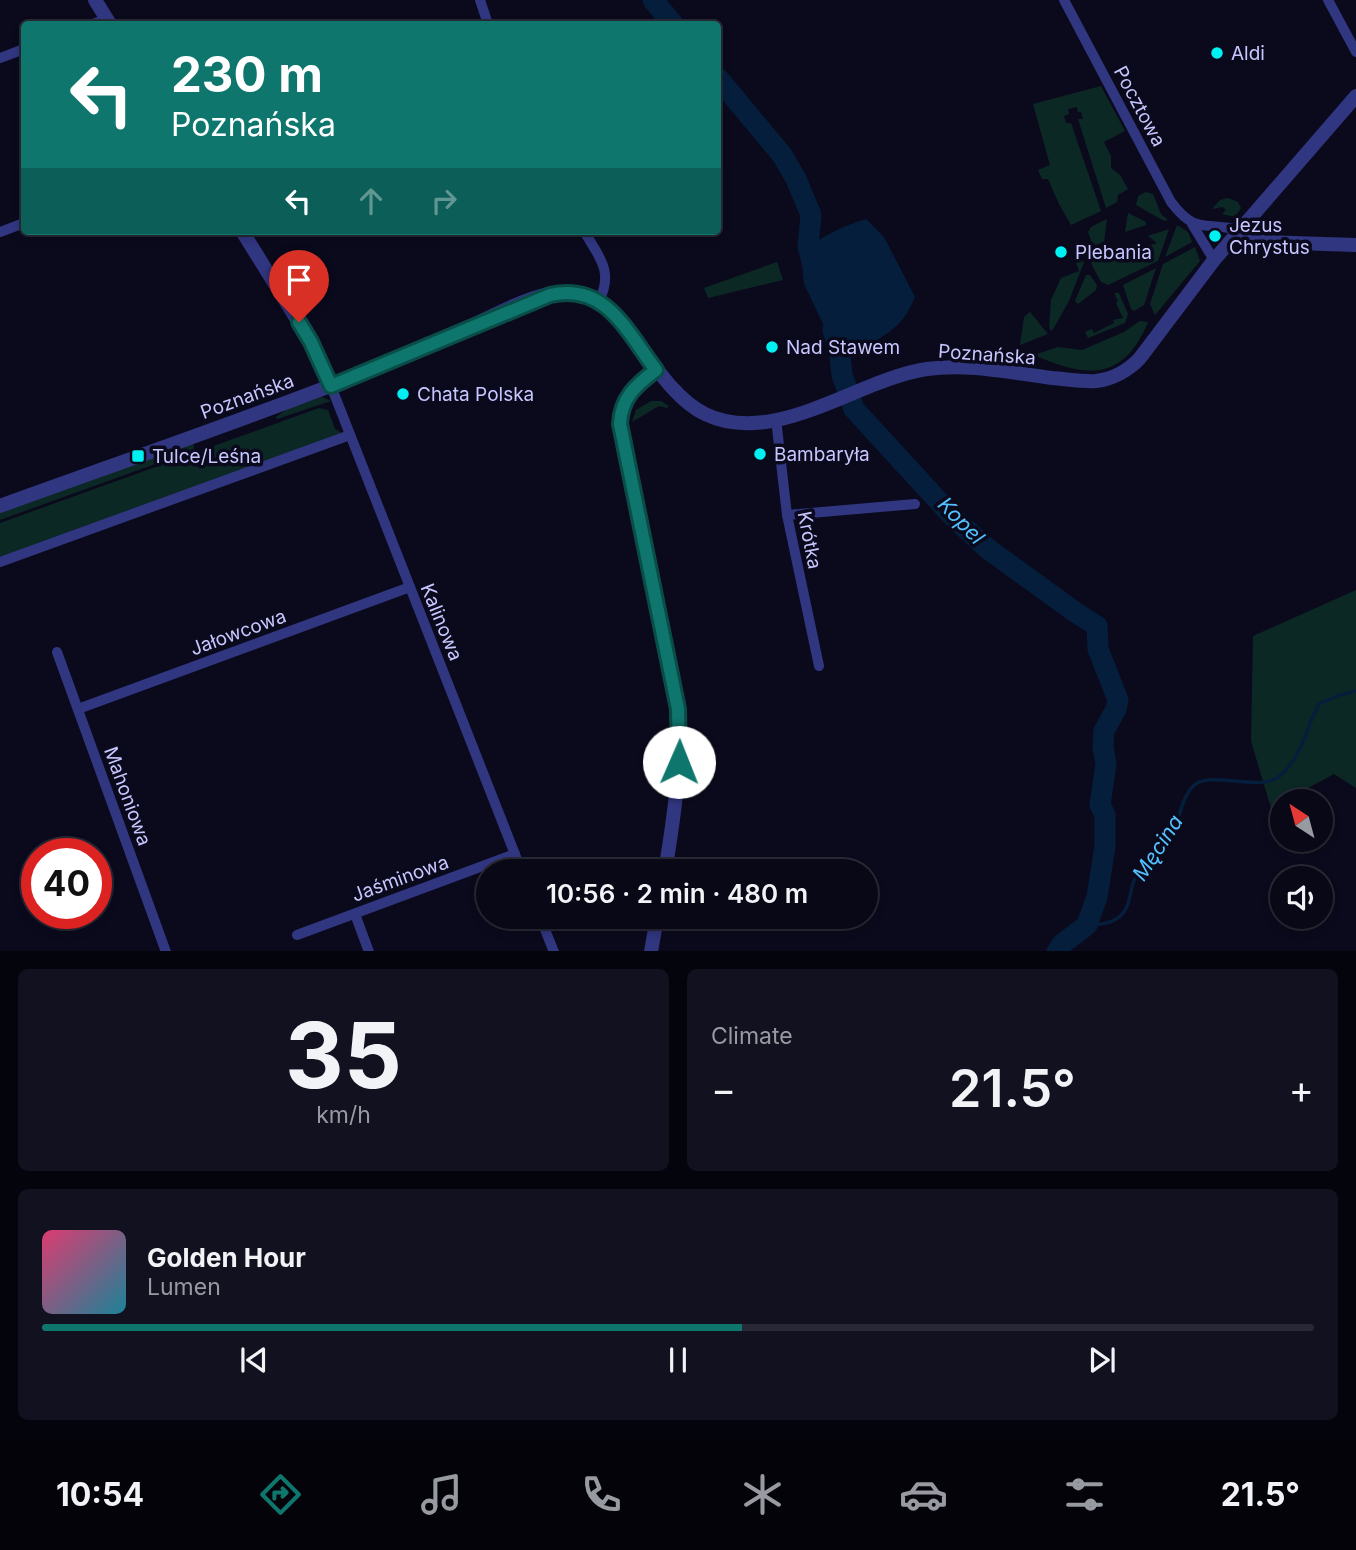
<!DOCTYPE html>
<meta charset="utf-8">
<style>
body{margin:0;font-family:Inter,sans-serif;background:#11111f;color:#f1f3f6;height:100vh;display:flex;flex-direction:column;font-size:26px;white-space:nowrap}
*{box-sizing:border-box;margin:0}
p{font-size:23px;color:#989aa1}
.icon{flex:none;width:38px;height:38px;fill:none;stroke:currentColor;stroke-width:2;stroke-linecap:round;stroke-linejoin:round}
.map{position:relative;height:951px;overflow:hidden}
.panel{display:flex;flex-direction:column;gap:18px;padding:18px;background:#04040c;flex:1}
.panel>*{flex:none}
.top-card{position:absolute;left:21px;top:21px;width:700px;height:214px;border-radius:7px;box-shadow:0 4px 10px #0003,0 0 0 2px #292935;background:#0f766e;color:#fff;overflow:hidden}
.needle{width:46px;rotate:324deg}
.fabs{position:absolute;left:1270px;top:789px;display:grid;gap:14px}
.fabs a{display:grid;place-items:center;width:63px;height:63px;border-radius:50%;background:#080816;box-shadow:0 4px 10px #0003,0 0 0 2px #292935;font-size:35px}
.speed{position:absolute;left:21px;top:838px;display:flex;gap:14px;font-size:35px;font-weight:700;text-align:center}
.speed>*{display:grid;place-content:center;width:91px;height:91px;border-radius:50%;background:#080816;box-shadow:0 4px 10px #0003,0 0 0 2px #292935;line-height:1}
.speed .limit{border:10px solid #d22;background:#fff;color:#111}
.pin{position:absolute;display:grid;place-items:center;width:60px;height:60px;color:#fff;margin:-72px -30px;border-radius:50% 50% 50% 0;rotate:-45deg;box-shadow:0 0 7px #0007}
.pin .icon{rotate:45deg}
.me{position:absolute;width:77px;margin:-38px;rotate:1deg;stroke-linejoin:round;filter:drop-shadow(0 0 5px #0008)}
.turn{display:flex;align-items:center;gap:24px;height:147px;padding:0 35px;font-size:32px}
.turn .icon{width:91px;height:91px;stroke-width:2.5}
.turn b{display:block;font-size:49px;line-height:60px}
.lanes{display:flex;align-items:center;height:66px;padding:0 35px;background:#0003;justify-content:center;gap:35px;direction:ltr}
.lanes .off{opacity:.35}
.big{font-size:52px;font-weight:600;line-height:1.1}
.panel .widget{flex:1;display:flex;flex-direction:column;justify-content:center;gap:10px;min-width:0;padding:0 24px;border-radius:10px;background:#11111f}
.panel .dial{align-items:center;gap:0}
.dial b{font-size:91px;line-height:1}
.song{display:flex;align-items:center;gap:21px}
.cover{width:84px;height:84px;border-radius:10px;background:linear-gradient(135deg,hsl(340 70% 55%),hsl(190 70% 35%))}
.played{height:7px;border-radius:4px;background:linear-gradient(90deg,#0f766e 55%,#292935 55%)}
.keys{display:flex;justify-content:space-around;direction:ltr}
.heat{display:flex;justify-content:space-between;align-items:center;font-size:38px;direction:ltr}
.panel .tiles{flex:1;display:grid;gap:18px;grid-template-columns:1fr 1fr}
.widget:last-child{grid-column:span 2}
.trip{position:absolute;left:476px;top:859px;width:402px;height:70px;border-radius:35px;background:#080816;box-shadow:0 4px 10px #0003,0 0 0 2px #292935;font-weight:600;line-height:70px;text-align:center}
.dock{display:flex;height:112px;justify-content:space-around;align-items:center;background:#030309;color:#989aa1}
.dock .icon{width:49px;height:49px}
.dock .current{color:#0f766e}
.dock b{font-size:32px;color:#f1f3f6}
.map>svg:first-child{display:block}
</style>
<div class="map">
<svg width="1356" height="952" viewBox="0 0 1356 952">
<rect width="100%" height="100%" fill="#0b0a1d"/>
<g fill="#0c2824">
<polygon points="1101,86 1125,131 1104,142 1111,156 1111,168 1120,175 1128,189 1118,195 1117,202 1106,208 1078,119 1083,119 1081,112 1078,112 1077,107 1068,109 1069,114 1064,116 1066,123 1071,123 1101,211 1071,225 1059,204 1048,179 1042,179 1038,170 1050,165 1033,104"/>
<polygon points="1146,192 1153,194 1161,214 1168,220 1164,221 1136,205 1138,196"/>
<polygon points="1228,198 1238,202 1241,208 1235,217 1222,214 1226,210 1223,207 1212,209 1220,200"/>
<polygon points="1128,213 1146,222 1146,225 1125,232"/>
<polygon points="1107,219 1104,242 1096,245 1092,243 1088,232 1091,227"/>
<polygon points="1177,225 1188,232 1192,242 1165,257"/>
<polygon points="1169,229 1158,261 1108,285 1101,282 1091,263 1097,254 1110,259 1157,243 1148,236"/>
<polygon points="1195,247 1200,261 1155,315 1150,304 1163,264"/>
<polygon points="1081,261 1084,262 1069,301 1052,331 1049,328 1051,300 1061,278 1079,271 1076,263"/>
<polygon points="777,262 783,280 708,298 704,288"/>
<polygon points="1156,268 1144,305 1134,311 1131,309 1123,285"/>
<polygon points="1086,275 1090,275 1097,285 1096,290 1078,304 1075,301"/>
<polygon points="1114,293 1119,293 1128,314 1125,323 1088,338 1085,332 1092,329 1094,333 1114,323 1113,320 1123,318 1116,303 1118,301"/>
<polygon points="1030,312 1048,334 1020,345 1024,317"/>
<path d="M1140,321L1148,322C1123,382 1087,378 1034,355L1058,347L1082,350L1124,332Z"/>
<polygon points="322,397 331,401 277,419 276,417 290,407"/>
<polygon points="651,401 661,401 669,406 667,408 659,406 632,422 636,410"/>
<polygon points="319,408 328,410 335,429 342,433 0,557 0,523"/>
<polygon points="193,441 194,450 0,520 0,511"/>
<polygon points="1356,590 1356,788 1334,774 1271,808 1251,741 1253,636"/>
</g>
<path fill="#051e3c" d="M866,219L884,237L915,297C899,336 881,332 854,358L840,355L836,351L804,284L801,253C821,236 841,227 866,219Z"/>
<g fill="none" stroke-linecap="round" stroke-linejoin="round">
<path stroke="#051e3c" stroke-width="3.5" d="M1087,925C1110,925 1126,920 1130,896C1132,888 1132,882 1137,875C1148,858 1168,845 1176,824C1181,812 1183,796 1193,786C1210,769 1261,794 1281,775C1302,756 1306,728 1319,704L1340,695L1356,691"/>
<g stroke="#051e3c" stroke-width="21">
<polyline points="653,0 673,24"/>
<polyline points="718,78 782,155 796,179 811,215 808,247 815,272"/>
<polyline points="833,330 840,355 842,375 854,409 955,519 988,549 1075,612 1097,626 1098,649 1118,700 1116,709 1104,731 1103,747 1106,764 1100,805 1105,815 1105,846 1097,897 1087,925 1062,944 1057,952"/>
</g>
<g stroke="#313681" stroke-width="10">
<polyline points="480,0 488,24"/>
<path d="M1064,0L1171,202C1196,235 1204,221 1240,230"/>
<polyline points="1328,0 1356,52"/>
<polyline points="93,24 107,19"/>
<polyline points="0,58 24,49"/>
<polyline points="1192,224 1214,260"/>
<path d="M584,231C599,257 614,271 599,301"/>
<polyline points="0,232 24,223"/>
<polyline points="331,386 522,872"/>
<polyline points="776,419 787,515 819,666"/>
<polyline points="787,515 915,504"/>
<polyline points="0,562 350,435"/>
<polyline points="57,652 166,952"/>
<polyline points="78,709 410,587"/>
<polyline points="355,914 369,952"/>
<polyline points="540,917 554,952"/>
<polyline points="297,935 515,854"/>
</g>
<g stroke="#313681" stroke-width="14">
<polyline points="95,0 110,24"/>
<polyline points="1240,230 1262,242 1356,245"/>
<polyline points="242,231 311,342 331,386"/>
<path d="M656,370C636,385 621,398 620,424L678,709C682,764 674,817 665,872"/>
<path d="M0,506C110,466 221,428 330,386C379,367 427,345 475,324C504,311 542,288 576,293C627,299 653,389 705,414C775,448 858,379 927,369C968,363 1012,373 1052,378C1067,379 1082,382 1096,381C1113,379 1129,370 1140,358L1214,260L1356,96"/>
<polyline points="651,952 657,917"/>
</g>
</g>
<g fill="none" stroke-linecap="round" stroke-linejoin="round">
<defs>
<path id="route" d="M299,322L311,342L331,386L550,295C606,282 627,332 656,370C636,385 621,398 620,424L678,709L679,762"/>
</defs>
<use href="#route" stroke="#0a4d48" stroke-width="18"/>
<use href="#route" stroke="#0f766e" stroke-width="12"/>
</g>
<g fill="#00f1f1" stroke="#0b0a1d" stroke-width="2.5">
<circle cx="1217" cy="53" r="7"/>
<circle cx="1215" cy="236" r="7"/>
<circle cx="1061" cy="252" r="7"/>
<circle cx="772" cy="347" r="7"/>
<circle cx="403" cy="394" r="7"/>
<circle cx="760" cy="454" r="7"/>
<rect x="131" y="449" width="14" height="14" rx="3.5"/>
</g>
<g text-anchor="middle" stroke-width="7" stroke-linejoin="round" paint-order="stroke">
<g font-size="19" fill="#c7c6ff" stroke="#0b0a1d" text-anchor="start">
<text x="1231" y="60">Aldi</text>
<text x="1229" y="232">Jezus<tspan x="1229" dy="22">Chrystus</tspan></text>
<text x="1075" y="259">Plebania</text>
<text x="786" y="354">Nad Stawem</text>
<text x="417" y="401">Chata Polska</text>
<text x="774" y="461">Bambaryła</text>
<text x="152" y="463">Tulce/Leśna</text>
</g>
<g font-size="19" fill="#c7c6ff" stroke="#0b0a1d">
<text transform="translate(1140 106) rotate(62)" y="7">Pocztowa</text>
<text transform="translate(987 354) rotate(4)" y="7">Poznańska</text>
<text transform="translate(247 396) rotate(-20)" y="7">Poznańska</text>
<text transform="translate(810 540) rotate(79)" y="7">Krótka</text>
<text transform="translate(442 622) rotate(68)" y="7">Kalinowa</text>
<text transform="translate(238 632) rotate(-20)" y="7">Jałowcowa</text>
<text transform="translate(128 796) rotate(70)" y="7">Mahoniowa</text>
<text transform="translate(400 878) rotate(-20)" y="7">Jaśminowa</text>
</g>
<g font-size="21" font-style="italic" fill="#54c1ff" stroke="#0b0a1d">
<text transform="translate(961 521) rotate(46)" y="7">Kopel</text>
<text transform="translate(1158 848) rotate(-57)" y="7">Męcina</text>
</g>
</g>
</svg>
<div class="fabs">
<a><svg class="needle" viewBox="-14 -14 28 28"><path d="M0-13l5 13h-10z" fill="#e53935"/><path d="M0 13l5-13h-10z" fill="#989aa1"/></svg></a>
<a><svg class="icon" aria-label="sound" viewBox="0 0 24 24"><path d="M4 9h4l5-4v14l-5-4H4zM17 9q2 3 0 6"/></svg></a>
</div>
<div class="speed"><div class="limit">40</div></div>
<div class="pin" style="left:299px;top:322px;background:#d93025"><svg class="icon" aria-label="arrive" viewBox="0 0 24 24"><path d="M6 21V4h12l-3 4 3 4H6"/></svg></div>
<svg class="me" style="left:679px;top:762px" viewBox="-20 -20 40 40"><circle r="19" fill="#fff"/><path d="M0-13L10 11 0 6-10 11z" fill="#0f766e"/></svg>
<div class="trip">10:56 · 2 min · 480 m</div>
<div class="top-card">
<div class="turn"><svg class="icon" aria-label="left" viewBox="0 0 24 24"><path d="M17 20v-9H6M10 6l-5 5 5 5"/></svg><div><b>230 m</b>Poznańska</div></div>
<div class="lanes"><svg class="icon" aria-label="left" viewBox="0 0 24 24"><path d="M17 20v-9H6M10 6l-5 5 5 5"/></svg><svg class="icon off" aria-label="ahead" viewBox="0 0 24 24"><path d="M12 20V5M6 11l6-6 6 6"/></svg><svg class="icon off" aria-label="right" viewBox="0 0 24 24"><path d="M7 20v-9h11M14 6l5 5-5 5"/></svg></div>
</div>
</div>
<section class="panel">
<div class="tiles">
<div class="widget dial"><b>35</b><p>km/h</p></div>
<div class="widget"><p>Climate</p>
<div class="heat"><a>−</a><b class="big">21.5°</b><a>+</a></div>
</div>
<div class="widget">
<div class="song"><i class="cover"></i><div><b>Golden Hour</b><p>Lumen</p></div></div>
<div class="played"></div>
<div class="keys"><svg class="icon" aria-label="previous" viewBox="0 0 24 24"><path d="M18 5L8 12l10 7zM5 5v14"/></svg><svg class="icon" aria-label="pause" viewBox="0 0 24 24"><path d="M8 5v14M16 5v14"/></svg><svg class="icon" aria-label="next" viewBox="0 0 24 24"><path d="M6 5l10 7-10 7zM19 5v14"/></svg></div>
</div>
</div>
</section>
<nav class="dock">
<b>10:54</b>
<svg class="icon current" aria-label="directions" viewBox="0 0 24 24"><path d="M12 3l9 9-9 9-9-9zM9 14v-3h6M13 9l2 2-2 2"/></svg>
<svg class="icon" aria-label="music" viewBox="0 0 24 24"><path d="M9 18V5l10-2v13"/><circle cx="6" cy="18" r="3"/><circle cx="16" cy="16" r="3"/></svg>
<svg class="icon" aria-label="phone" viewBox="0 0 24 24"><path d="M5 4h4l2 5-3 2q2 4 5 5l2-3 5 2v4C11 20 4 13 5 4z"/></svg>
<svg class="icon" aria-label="climate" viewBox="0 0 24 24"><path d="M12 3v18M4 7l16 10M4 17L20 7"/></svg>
<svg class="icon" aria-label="car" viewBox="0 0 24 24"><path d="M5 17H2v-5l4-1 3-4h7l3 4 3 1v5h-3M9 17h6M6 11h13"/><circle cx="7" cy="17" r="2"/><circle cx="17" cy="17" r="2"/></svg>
<svg class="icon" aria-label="filters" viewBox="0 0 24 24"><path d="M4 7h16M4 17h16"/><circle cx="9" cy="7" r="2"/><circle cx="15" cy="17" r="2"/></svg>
<b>21.5°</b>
</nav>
